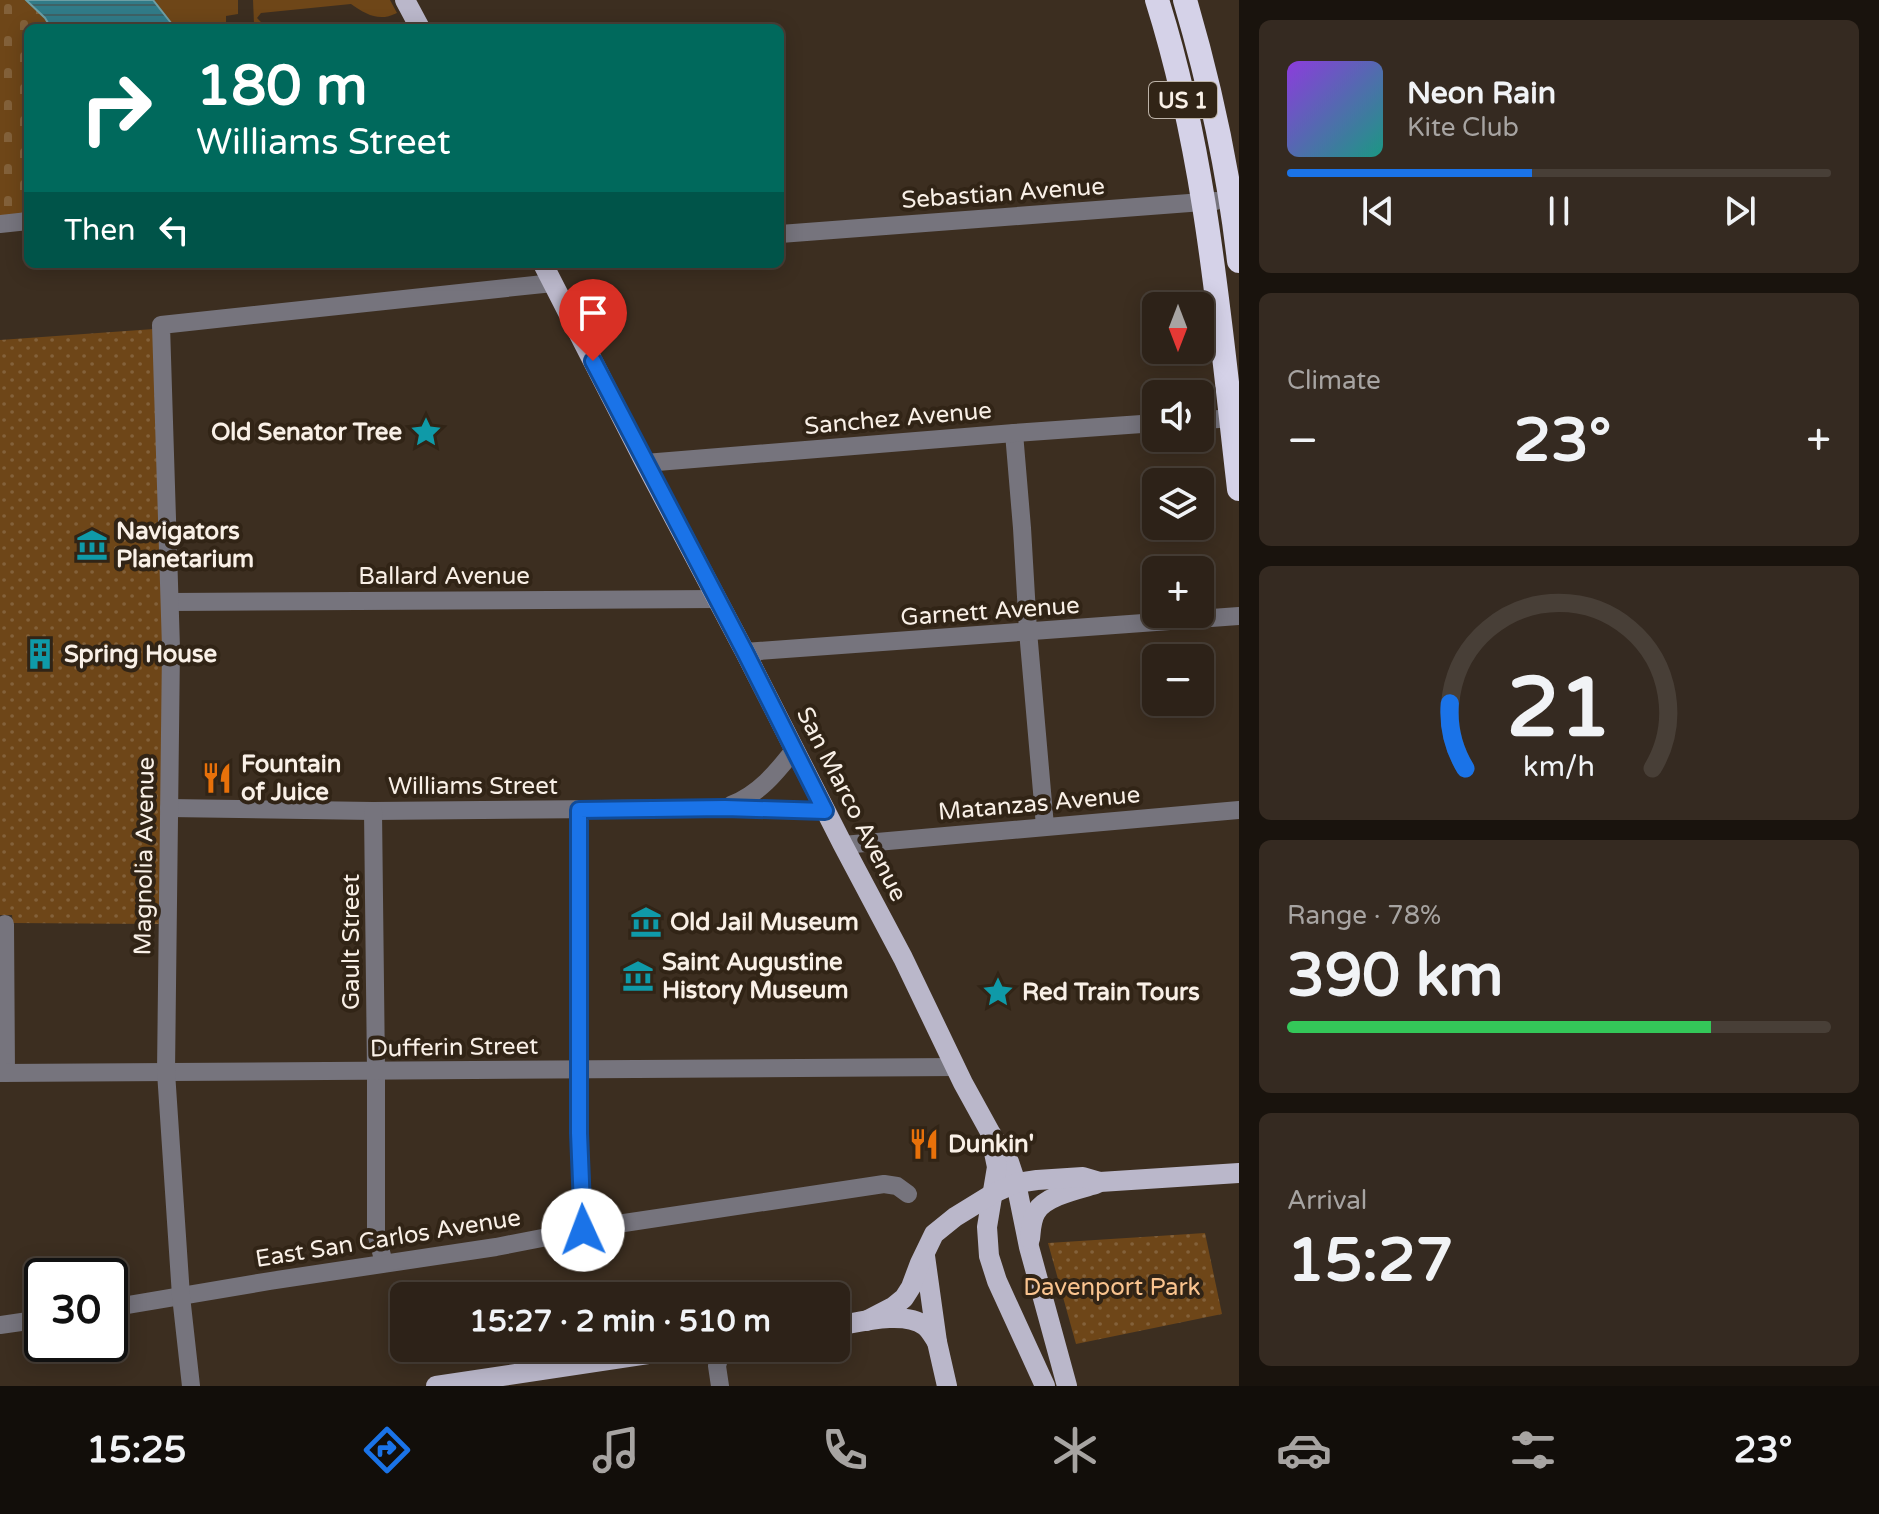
<!DOCTYPE html>
<meta charset="utf-8">
<style>
body{margin:0;font-family:"Varela Round",sans-serif;background:#352a21;color:#f1f3f6;height:100vh;display:flex;flex-direction:column;font-size:30px;white-space:nowrap}
*{box-sizing:border-box;margin:0}
p{font-size:26px;color:#a7a4a2}
.icon{flex:none;width:44px;height:44px;fill:none;stroke:currentColor;stroke-width:2;stroke-linecap:round;stroke-linejoin:round}
.map{position:relative;flex:1;overflow:hidden}
.side{display:flex;flex-direction:column;gap:20px;padding:20px;background:#19130d;width:640px}
.side>*{flex:none}
.hud{position:absolute;left:24px;top:24px;width:760px;height:244px;border-radius:12px;box-shadow:0 4px 20px #0003,0 0 0 2px #483f37;background:#00695c;color:#fff;overflow:hidden}
.needle{width:52px;rotate:180deg}
.fabs{position:absolute;left:1142px;top:292px;display:grid;gap:16px}
.fabs a{display:grid;place-items:center;width:72px;height:72px;border-radius:12px;background:#2d2218;box-shadow:0 4px 20px #0003,0 0 0 2px #483f37;font-size:40px}
.speed{position:absolute;left:24px;top:1258px;display:flex;gap:16px;font-size:40px;font-weight:700;text-align:center}
.speed>*{display:grid;place-content:center;width:104px;height:104px;border-radius:50%;background:#2d2218;box-shadow:0 4px 20px #0003,0 0 0 2px #483f37;line-height:1}
.speed .limit{border:4px solid #111;border-radius:12px;background:#fff;color:#111}
.pin{position:absolute;display:grid;place-items:center;width:68px;height:68px;color:#fff;margin:-82px -34px;border-radius:50% 50% 50% 0;rotate:-45deg;box-shadow:0 0 8px #0007}
.pin .icon{rotate:45deg}
.me{position:absolute;width:88px;margin:-44px;rotate:358deg;stroke-linejoin:round;filter:drop-shadow(0 0 6px #0008)}
.turn{display:flex;align-items:center;gap:28px;height:168px;padding:0 40px;font-size:36px}
.turn .icon{width:104px;height:104px;stroke-width:2.5}
.turn b{display:block;font-size:56px;line-height:68px}
.then{display:flex;align-items:center;height:76px;padding:0 40px;background:#0003;gap:16px;font-size:30px}
.big{font-size:60px;font-weight:700;line-height:1.1}
.side .tile{flex:1;display:flex;flex-direction:column;justify-content:center;gap:12px;min-width:0;padding:0 28px;border-radius:12px;background:#352a21}
.side .dial{align-items:center;gap:0}
.dial svg{height:208px;overflow:visible;fill:none;stroke:#483f37;stroke-width:7;stroke-linecap:round;text-anchor:middle}
.dial text{fill:#f1f3f6;stroke:none}
.song{display:flex;align-items:center;gap:24px}
.cover{width:96px;height:96px;border-radius:12px;background:linear-gradient(135deg,hsl(270 70% 55%),hsl(170 70% 35%))}
.played{height:8px;border-radius:4px;background:linear-gradient(90deg,#1a73e8 45%,#483f37 45%)}
.keys{display:flex;justify-content:space-around;direction:ltr}
.heat{display:flex;justify-content:space-between;align-items:center;font-size:44px;direction:ltr}
.charge{height:12px;border-radius:6px;background:linear-gradient(90deg,#34c759 78%,#483f37 0)}
.trip{position:absolute;left:390px;top:1282px;width:460px;height:80px;border-radius:12px;background:#2d2218;box-shadow:0 4px 20px #0003,0 0 0 2px #483f37;font-weight:700;line-height:80px;text-align:center}
.menu{display:flex;height:128px;justify-content:space-around;align-items:center;background:#120e0a;color:#a7a4a2}
.menu .icon{width:56px;height:56px}
.menu .active{color:#1a73e8}
.menu b{font-size:36px;color:#f1f3f6}
main{display:flex;flex:1;min-height:0}
.map>svg:first-child{display:block}
</style>
<main>
<div class="map">
<svg width="1239" height="1386" viewBox="0 0 1239 1386">
<defs>
<pattern id="cemetery-stones" width="16" height="16" patternUnits="userSpaceOnUse" patternTransform="scale(2)"><rect width="16" height="16" fill="#6e4618"/><path d="M2 7V4a2 2 0 0 1 4 0v3zM10 15v-3a2 2 0 0 1 4 0v3z" fill="#83613a"/></pattern>
<pattern id="park-dots" width="8" height="8" patternUnits="userSpaceOnUse" patternTransform="scale(2)"><rect width="8" height="8" fill="#6e4618"/><path d="M2 2h.1M6 6h.1" fill="none" stroke="#83613a" stroke-width="1.8" stroke-linecap="round"/></pattern>
<pattern id="water-rules" width="6" height="5" patternUnits="userSpaceOnUse" patternTransform="scale(2)"><rect width="6" height="5" fill="#317b88"/><path d="M0 2.5h6" fill="none" stroke="#3e6266"/></pattern>
</defs>
<rect width="100%" height="100%" fill="#3c2e20"/>
<g fill="#6e4618">
<polygon points="153,0 238,0 238,14 226,16 226,28 175,28"/>
<path d="M253,0H390L397,13C379,22 367,15 351,4L261,13L257,18L263,24L258,26L254,24Z"/>
</g>
<polygon fill="url(#cemetery-stones)" points="0,0 26,0 45,18 51,28 28,28 28,215 0,217"/>
<g fill="url(#park-dots)">
<polygon points="154,329 163,603 160,924 13,923 12,915 0,915 0,340"/>
<polygon points="1205,1233 1222,1314 1076,1344 1048,1243"/>
</g>
<polygon fill="url(#water-rules)" stroke="#6d9ea4" stroke-width="2" points="26,0 153,0 175,28 51,28 45,18"/>
<g fill="none" stroke-linecap="round" stroke-linejoin="round">
<g stroke="#76747d" stroke-width="18">
<polyline points="0,224 28,221"/>
<polyline points="780,234 1216,201"/>
<polyline points="1200,420 1239,418"/>
<polyline points="1014,433 1022,528 1028,631 1045,826"/>
<polyline points="645,463 1014,433 1156,423"/>
<polyline points="170,602 717,599"/>
<polyline points="745,652 1239,616"/>
<path d="M731,805C759,794 776,773 794,750"/>
<polyline points="169,808 373,811 725,808 825,811"/>
<polyline points="579,810 579,1133 583,1230"/>
<polyline points="373,811 376,1071 376,1233 384,1263"/>
<polyline points="843,845 1239,810"/>
<polyline points="5,924 6,1073"/>
<polyline points="0,1073 956,1067"/>
<polyline points="110,1308 270,1281 496,1247 604,1226 884,1184 897,1186 908,1194"/>
<polyline points="0,1325 42,1319"/>
<polyline points="191,1386 181,1296 166,1072 171,648 161,325 553,283"/>
<polyline points="720,1386 717,1366 722,1348"/>
</g>
<g stroke="#bab7ca" stroke-width="20">
<polyline points="405,0 420,28"/>
<polyline points="543,264 645,463 745,652 843,845 903,958 963,1083 990,1132 1009,1162 1016,1183 1029,1247 1067,1386"/>
<polyline points="992,1143 997,1167 987,1227 989,1256 997,1281 1045,1386"/>
<path d="M1030,1239C1031,1230 1031,1220 1036,1212C1045,1196 1079,1189 1096,1184"/>
<polyline points="925,1256 937,1342 947,1386"/>
<polyline points="866,1321 893,1307 904,1298 911,1287 920,1263 934,1234 955,1217 994,1193 1016,1183 1037,1180 1083,1177 1100,1182 1239,1173"/>
<path d="M836,1326C860,1322 905,1310 925,1326C930,1330 933,1336 937,1342"/>
<polyline points="436,1386 688,1348"/>
</g>
<g stroke="#d5d2e8" stroke-width="24">
<path d="M1157,0C1207,158 1220,326 1239,489"/>
<path d="M1185,0C1210,85 1229,173 1239,261"/>
</g>
</g>
<g fill="none" stroke-linecap="round" stroke-linejoin="round">
<defs>
<polyline id="route" points="583,1230 579,1133 579,810 725,808 825,811 745,652 593,361"/>
</defs>
<use href="#route" stroke="#114b97" stroke-width="20"/>
<use href="#route" stroke="#1a73e8" stroke-width="14"/>
</g>
<defs>
<symbol id="sight-bare" viewBox="-9 -9 18 18"><path d="M0-6L1.8-2.2L6-1.7L2.9 1.2L3.7 5.4L0 3.3L-3.7 5.4L-2.9 1.2L-6-1.7L-1.8-2.2Z" fill="#0f9aa8" stroke="#312416" stroke-width="2.5" paint-order="stroke"/></symbol>
<symbol id="museum-bare" viewBox="-9 -9 18 18"><path d="M0-6L6-3V-2H-6V-3ZM-5-1h2V3h-2ZM-1-1h2V3h-2ZM3-1h2V3H3ZM-6 4H6V6H-6Z" fill="#0f9aa8" stroke="#312416" stroke-width="2.5" paint-order="stroke"/></symbol>
<symbol id="building-bare" viewBox="-9 -9 18 18"><path d="M-4-6H4V6H1V3H-1V6H-4ZM-2.5-4.3h1.7v1.8h-1.7ZM.8-4.3h1.7v1.8H.8ZM-2.5-1h1.7V.8h-1.7ZM.8-1h1.7V.8H.8Z" fill="#0f9aa8" stroke="#312416" stroke-width="2.5" paint-order="stroke"/></symbol>
<symbol id="restaurant-bare" viewBox="-9 -9 18 18"><path d="M-5-6h1v4h1v-4h1v4h1v-4h1v5L-1.5 .5V6h-2V.5L-5-1ZM5-6V6H3V1.5H1.5Q1.5-4 5-6Z" fill="#e8710a" stroke="#312416" stroke-width="2.5" paint-order="stroke"/></symbol>
</defs>
<g fill-rule="evenodd">
<use href="#sight-bare" x="404" y="410" width="44" height="44"/>
<use href="#museum-bare" x="70" y="523" width="44" height="44"/>
<use href="#building-bare" x="18" y="632" width="44" height="44"/>
<use href="#restaurant-bare" x="195" y="756" width="44" height="44"/>
<use href="#museum-bare" x="624" y="900" width="44" height="44"/>
<use href="#museum-bare" x="616" y="954" width="44" height="44"/>
<use href="#sight-bare" x="976" y="970" width="44" height="44"/>
<use href="#restaurant-bare" x="902" y="1122" width="44" height="44"/>
</g>
<g text-anchor="middle" stroke-width="8" stroke-linejoin="round" paint-order="stroke">
<rect fill="#312416" stroke="#bdb3a8" stroke-width="2" x="1149" y="82" width="68" height="36" rx="6"/>
<g font-size="22" font-weight="bold" fill="#f9f0e7">
<text x="1183" y="108">US 1</text>
</g>
<g font-size="24" fill="#f9f0e7" stroke="#312416">
<text transform="translate(1003 193) rotate(-4)" y="8">Sebastian Avenue</text>
<text transform="translate(898 418) rotate(-5)" y="8">Sanchez Avenue</text>
<text x="444" y="584">Ballard Avenue</text>
<text transform="translate(990 611) rotate(-4)" y="8">Garnett Avenue</text>
<text x="473" y="794">Williams Street</text>
<text transform="translate(1039 803) rotate(-5)" y="8">Matanzas Avenue</text>
<text transform="translate(852 804) rotate(63)" y="8">San Marco Avenue</text>
<text transform="translate(144 856) rotate(-89)" y="8">Magnolia Avenue</text>
<text transform="translate(351 942) rotate(-90)" y="8">Gault Street</text>
<text transform="translate(454 1047) rotate(-1)" y="8">Dufferin Street</text>
<text transform="translate(388 1238) rotate(-9)" y="8">East San Carlos Avenue</text>
</g>
<g font-size="24" font-weight="bold" fill="#f9f0e7" stroke="#312416" text-anchor="start">
<text x="402" y="440" text-anchor="end">Old Senator Tree</text>
<text x="116" y="539">Navigators<tspan x="116" dy="28">Planetarium</tspan></text>
<text x="64" y="662">Spring House</text>
<text x="241" y="772">Fountain<tspan x="241" dy="28">of Juice</tspan></text>
<text x="670" y="930">Old Jail Museum</text>
<text x="662" y="970">Saint Augustine<tspan x="662" dy="28">History Museum</tspan></text>
<text x="1022" y="1000">Red Train Tours</text>
<text x="948" y="1152">Dunkin'</text>
</g>
<g font-size="24" fill="#fac48f" stroke="#312416">
<text x="1112" y="1295">Davenport Park</text>
</g>
</g>
</svg>
<div class="fabs">
<a><svg class="needle" viewBox="-14 -14 28 28"><path d="M0-13l5 13h-10z" fill="#e53935"/><path d="M0 13l5-13h-10z" fill="#a7a4a2"/></svg></a>
<a><svg class="icon" aria-label="sound" viewBox="0 0 24 24"><path d="M4 9h4l5-4v14l-5-4H4zM17 9q2 3 0 6"/></svg></a>
<a><svg class="icon" aria-label="layers" viewBox="0 0 24 24"><path d="M12 4l9 5-9 5-9-5zM3 14l9 5 9-5"/></svg></a>
<a>+</a>
<a>−</a>
</div>
<div class="speed"><div class="limit">30</div></div>
<div class="pin" style="left:593px;top:361px;background:#d93025"><svg class="icon" aria-label="arrive" viewBox="0 0 24 24"><path d="M6 21V4h12l-3 4 3 4H6"/></svg></div>
<svg class="me" style="left:583px;top:1230px" viewBox="-20 -20 40 40"><circle r="19" fill="#fff"/><path d="M0-13L10 11 0 6-10 11z" fill="#1a73e8"/></svg>
<div class="trip">15:27 · 2 min · 510 m</div>
<div class="hud">
<div class="turn"><svg class="icon" aria-label="right" viewBox="0 0 24 24"><path d="M7 20v-9h11M14 6l5 5-5 5"/></svg><div><b>180 m</b>Williams Street</div></div>
<div class="then">Then<svg class="icon" aria-label="left" viewBox="0 0 24 24"><path d="M17 20v-9H6M10 6l-5 5 5 5"/></svg></div>
</div>
</div>
<section class="side">
<div class="tile">
<div class="song"><i class="cover"></i><div><b>Neon Rain</b><p>Kite Club</p></div></div>
<div class="played"></div>
<div class="keys"><svg class="icon" aria-label="previous" viewBox="0 0 24 24"><path d="M18 5L8 12l10 7zM5 5v14"/></svg><svg class="icon" aria-label="pause" viewBox="0 0 24 24"><path d="M8 5v14M16 5v14"/></svg><svg class="icon" aria-label="next" viewBox="0 0 24 24"><path d="M6 5l10 7-10 7zM19 5v14"/></svg></div>
</div>
<div class="tile"><p>Climate</p>
<div class="heat"><a>−</a><b class="big">23°</b><a>+</a></div>
</div>
<div class="tile dial"><svg viewBox="0 0 100 80">
<path d="M14 69A42 42 0 1 1 86 69"/>
<path d="M14 69A42 42 0 0 1 8 44" stroke="#1a73e8"/>
<text x="50" y="56" font-size="32" font-weight="700">21</text>
<text x="50" y="72" font-size="11">km/h</text>
</svg></div>
<div class="tile"><p>Range · 78%</p><b class="big">390 km</b><div class="charge"></div></div>
<div class="tile"><p>Arrival</p><b class="big">15:27</b></div>
</section>
</main>
<nav class="menu">
<b>15:25</b>
<svg class="icon active" aria-label="directions" viewBox="0 0 24 24"><path d="M12 3l9 9-9 9-9-9zM9 14v-3h6M13 9l2 2-2 2"/></svg>
<svg class="icon" aria-label="music" viewBox="0 0 24 24"><path d="M9 18V5l10-2v13"/><circle cx="6" cy="18" r="3"/><circle cx="16" cy="16" r="3"/></svg>
<svg class="icon" aria-label="phone" viewBox="0 0 24 24"><path d="M5 4h4l2 5-3 2q2 4 5 5l2-3 5 2v4C11 20 4 13 5 4z"/></svg>
<svg class="icon" aria-label="climate" viewBox="0 0 24 24"><path d="M12 3v18M4 7l16 10M4 17L20 7"/></svg>
<svg class="icon" aria-label="car" viewBox="0 0 24 24"><path d="M5 17H2v-5l4-1 3-4h7l3 4 3 1v5h-3M9 17h6M6 11h13"/><circle cx="7" cy="17" r="2"/><circle cx="17" cy="17" r="2"/></svg>
<svg class="icon" aria-label="filters" viewBox="0 0 24 24"><path d="M4 7h16M4 17h16"/><circle cx="9" cy="7" r="2"/><circle cx="15" cy="17" r="2"/></svg>
<b>23°</b>
</nav>
